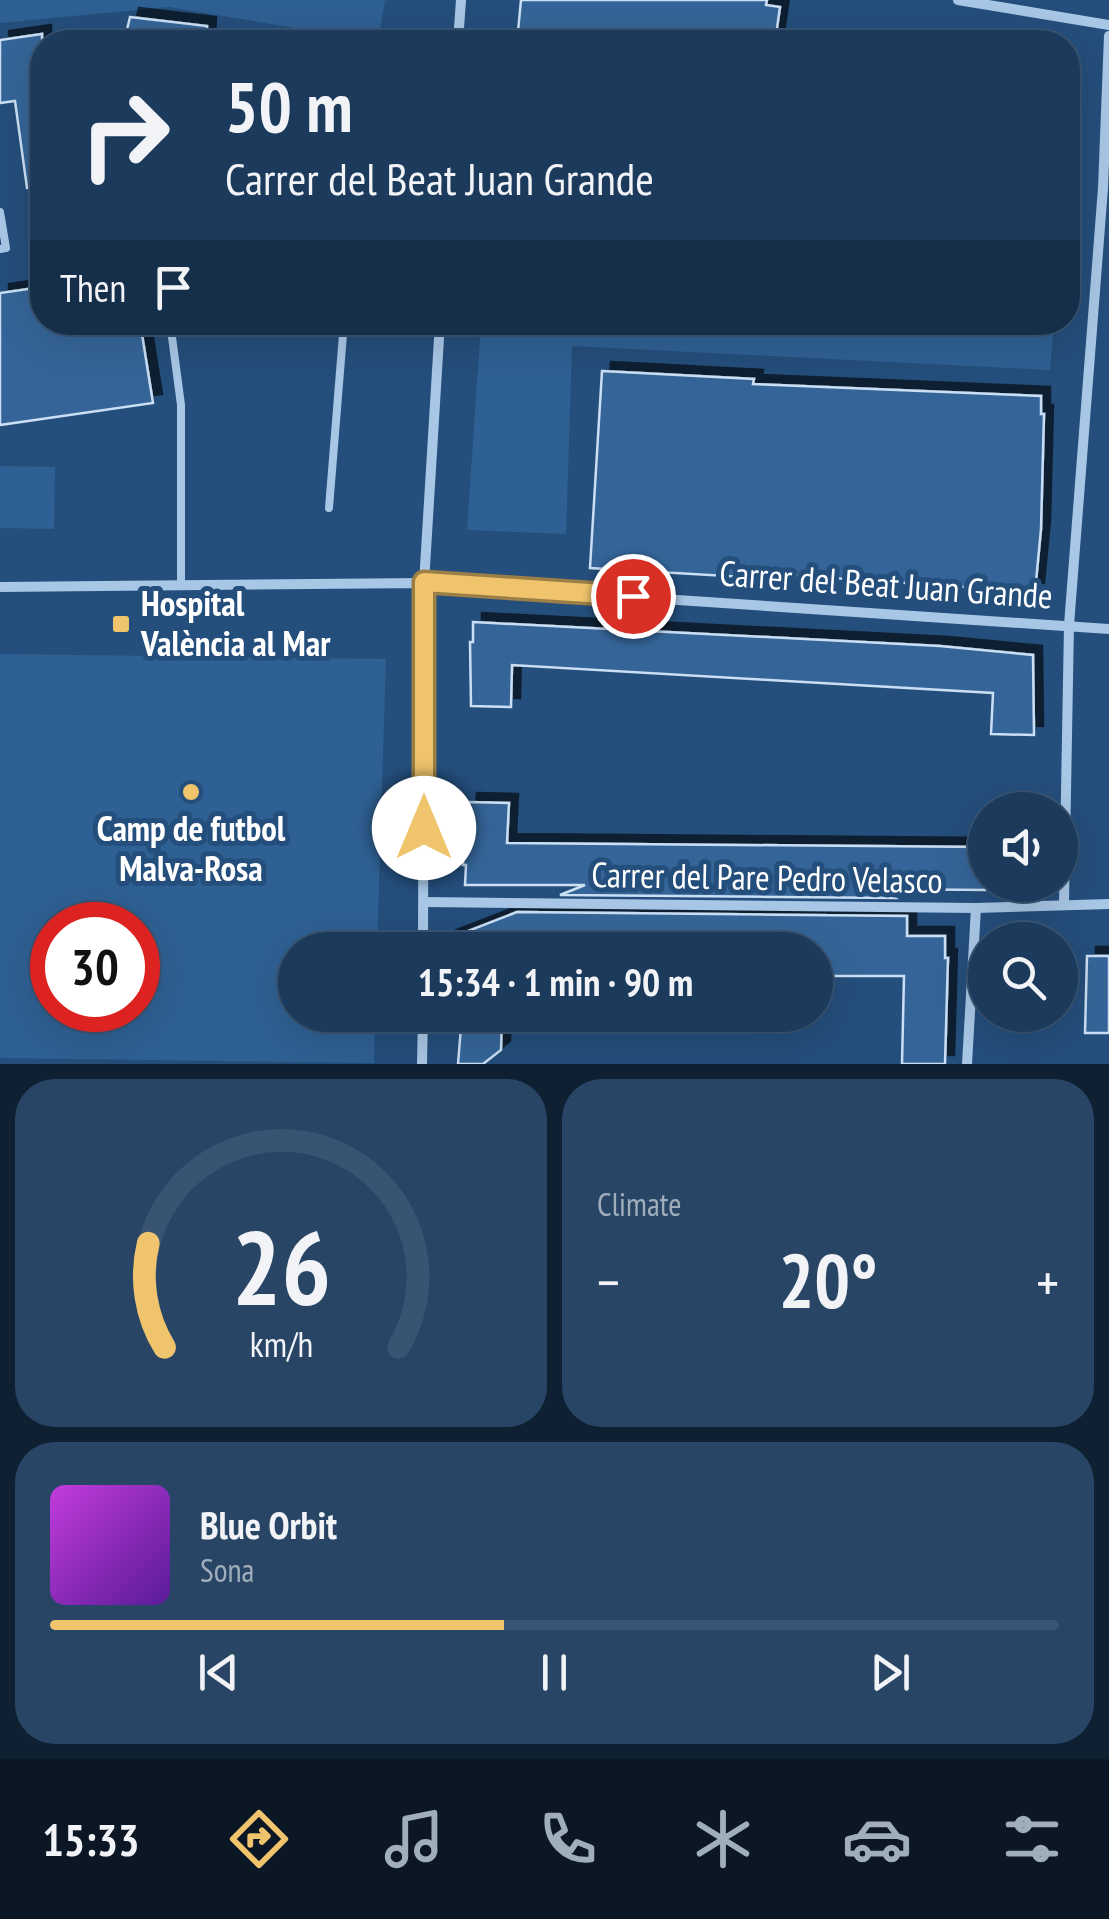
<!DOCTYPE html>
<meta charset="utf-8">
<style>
body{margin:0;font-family:"PT Sans Narrow",sans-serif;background:#284565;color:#f1f3f6;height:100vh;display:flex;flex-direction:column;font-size:38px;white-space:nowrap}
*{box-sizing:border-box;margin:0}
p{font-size:32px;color:#a0adbb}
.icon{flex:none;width:55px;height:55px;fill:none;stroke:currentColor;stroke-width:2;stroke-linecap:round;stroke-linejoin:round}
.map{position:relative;height:1064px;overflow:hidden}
.side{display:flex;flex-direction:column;gap:15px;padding:15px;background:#0f2033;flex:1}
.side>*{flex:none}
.guide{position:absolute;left:30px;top:30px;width:1050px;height:305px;border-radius:40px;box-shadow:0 10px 40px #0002,0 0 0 2px #395472;background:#1b3a5c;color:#f1f3f6;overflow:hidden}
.buttons{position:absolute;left:968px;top:792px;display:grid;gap:20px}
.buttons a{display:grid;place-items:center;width:110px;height:110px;border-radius:50%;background:#1b3a5c;box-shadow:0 10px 40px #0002,0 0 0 2px #395472;font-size:50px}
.speed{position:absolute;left:30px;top:902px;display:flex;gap:20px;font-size:50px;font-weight:700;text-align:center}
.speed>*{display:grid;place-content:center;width:130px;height:130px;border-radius:50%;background:#1b3a5c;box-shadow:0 10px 40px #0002,0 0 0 2px #395472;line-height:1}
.speed .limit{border:15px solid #d22;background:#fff;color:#111}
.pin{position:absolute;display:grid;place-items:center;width:85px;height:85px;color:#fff;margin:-42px;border:5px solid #fff;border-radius:50%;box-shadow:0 2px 10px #0007}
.me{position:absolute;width:110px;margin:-55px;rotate:0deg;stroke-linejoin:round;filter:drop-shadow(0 0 8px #0008)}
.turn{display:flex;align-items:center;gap:35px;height:210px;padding:0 30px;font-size:45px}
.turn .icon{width:130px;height:130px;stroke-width:2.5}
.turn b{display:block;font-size:70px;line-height:85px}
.then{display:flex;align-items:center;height:95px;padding:0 30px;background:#0003;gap:20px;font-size:38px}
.big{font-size:75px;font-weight:800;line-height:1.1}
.side .widget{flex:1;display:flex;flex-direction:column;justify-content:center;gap:15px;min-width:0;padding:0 35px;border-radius:40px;background:#284565}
.side .dial{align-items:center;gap:0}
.dial svg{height:260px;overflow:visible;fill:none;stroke:#395472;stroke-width:7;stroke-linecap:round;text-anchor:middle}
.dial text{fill:#f1f3f6;stroke:none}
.song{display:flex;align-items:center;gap:30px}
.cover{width:120px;height:120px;border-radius:15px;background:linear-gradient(135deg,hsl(290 70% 55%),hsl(270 70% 35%))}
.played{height:10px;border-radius:5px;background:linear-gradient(90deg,#efc46c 45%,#395472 45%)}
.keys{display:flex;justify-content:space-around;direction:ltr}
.heat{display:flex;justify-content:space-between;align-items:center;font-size:55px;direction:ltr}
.side .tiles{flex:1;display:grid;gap:15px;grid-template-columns:1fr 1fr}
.widget:last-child{grid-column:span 2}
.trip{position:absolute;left:278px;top:932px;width:555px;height:100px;border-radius:50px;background:#1b3a5c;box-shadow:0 10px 40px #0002,0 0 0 2px #395472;font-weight:800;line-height:100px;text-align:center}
.dock{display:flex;height:160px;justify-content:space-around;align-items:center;background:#0b1725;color:#a0adbb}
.dock .icon{width:70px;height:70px}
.dock .selected{color:#efc46c}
.dock b{font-size:45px;color:#f1f3f6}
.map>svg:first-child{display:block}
</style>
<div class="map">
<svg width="1109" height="1064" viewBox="0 0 1109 1064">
<defs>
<filter id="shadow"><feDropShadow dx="9" dy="-9" stdDeviation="0" flood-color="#0009"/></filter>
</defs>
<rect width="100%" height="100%" fill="#244e7b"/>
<g fill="#2f6093" fill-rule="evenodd">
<polygon points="0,0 385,0 378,42 169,7 0,23"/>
<polygon points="481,323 481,322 1054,323 1050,370 572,346 566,534 467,530"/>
<polygon points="0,466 55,467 54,529 0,528"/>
<path d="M0,654L386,659L377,950H295V1015H375L374,1063L0,1058ZM52,925H138V1010H52Z"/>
</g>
<g fill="#346598" stroke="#cbdff4" stroke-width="2.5" filter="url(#shadow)">
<polygon points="521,0 767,0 766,5 780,7 775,42 517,42"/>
<polygon points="130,17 207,26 206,42 124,42"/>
<polygon points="42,34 42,187 27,188 15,101 0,103 0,40"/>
<polygon points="42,287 42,322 140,322 153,403 0,425 0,293"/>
<polygon points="602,371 754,379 753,384 1041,396 1041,414 1044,414 1041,529 1035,592 743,572 743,577 590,568"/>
<polygon points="473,622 940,646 1033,655 1034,735 991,734 993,693 512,665 511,707 471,706 470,642 473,642"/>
<polygon points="468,802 509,803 507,843 985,847 985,890 882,889 895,898 560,895 585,885 465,885 466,865 463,865"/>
<polygon points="517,912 907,916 907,936 945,936 945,958 948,958 945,1064 902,1064 904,976 815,976 815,950 432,950 432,945"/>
<polygon points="1087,956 1109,956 1109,1033 1085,1033"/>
<polygon points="462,1015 502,1015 501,1050 483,1064 458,1064"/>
</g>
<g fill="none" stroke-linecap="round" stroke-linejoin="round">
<g stroke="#a8c6e5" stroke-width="8">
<polyline points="0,212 6,248 0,249"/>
<polyline points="170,322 181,405 181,585"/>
<polyline points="329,508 344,322"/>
</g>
<g stroke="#a8c6e5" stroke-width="10">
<polyline points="958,0 1109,25"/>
<polyline points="458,42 461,0"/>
<polyline points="0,587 424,583 1109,629"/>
<polyline points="424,902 976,908 1109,904"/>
<polyline points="1064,903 1069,625 1103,188 1109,36"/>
<polyline points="423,950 424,583 440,322"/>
<polyline points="422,1064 423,1015"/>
<polyline points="967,1064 976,908"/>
</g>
</g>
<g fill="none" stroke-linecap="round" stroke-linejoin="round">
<defs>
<polyline id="route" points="424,828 424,582 633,596"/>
</defs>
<use href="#route" stroke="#9b7f46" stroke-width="25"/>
<use href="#route" stroke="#efc46c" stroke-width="18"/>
</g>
<g fill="#efc46c" stroke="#244e7b" stroke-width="4">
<rect x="111" y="614" width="20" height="20" rx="5"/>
<circle cx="191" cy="792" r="10"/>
</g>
<g text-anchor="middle" stroke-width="10" stroke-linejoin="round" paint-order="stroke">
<g font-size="35" fill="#fff" stroke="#244e7b">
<text transform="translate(886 585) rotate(4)" y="12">Carrer del Beat Juan Grande</text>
<text transform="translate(767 878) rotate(1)" y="12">Carrer del Pare Pedro Velasco</text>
</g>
<g font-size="35" font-weight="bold" fill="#fff" stroke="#244e7b" text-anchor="start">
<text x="141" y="616">Hospital<tspan x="141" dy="40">València al Mar</tspan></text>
<text x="191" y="841" text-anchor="middle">Camp de futbol<tspan x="191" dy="40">Malva-Rosa</tspan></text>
</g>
</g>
</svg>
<div class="buttons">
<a><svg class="icon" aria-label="sound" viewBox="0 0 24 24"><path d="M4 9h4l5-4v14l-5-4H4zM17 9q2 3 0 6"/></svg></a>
<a><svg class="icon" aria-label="search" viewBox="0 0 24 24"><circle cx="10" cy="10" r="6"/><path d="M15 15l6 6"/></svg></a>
</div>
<div class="speed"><div class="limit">30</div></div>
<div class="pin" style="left:633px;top:596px;background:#d93025"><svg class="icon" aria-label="arrive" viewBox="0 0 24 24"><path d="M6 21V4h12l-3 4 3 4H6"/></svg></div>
<svg class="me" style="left:424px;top:828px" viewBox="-20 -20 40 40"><circle r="19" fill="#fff"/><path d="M0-13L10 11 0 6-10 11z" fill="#efc46c"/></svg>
<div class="trip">15:34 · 1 min · 90 m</div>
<div class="guide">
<div class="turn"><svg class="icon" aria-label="right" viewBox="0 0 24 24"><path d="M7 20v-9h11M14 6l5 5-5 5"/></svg><div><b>50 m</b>Carrer del Beat Juan Grande</div></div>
<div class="then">Then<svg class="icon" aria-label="arrive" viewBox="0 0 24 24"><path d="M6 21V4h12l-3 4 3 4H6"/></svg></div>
</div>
</div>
<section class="side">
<div class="tiles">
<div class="widget dial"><svg viewBox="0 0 100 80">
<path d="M14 69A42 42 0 1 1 86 69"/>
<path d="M14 69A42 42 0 0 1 9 37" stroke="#efc46c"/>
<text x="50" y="56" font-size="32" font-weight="700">26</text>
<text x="50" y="72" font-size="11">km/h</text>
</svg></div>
<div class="widget"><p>Climate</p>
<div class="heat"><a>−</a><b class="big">20°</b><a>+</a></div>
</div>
<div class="widget">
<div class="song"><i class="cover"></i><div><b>Blue Orbit</b><p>Sona</p></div></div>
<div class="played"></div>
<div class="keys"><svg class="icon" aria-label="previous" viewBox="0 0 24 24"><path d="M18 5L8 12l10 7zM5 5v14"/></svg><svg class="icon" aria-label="pause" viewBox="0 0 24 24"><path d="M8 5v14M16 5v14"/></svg><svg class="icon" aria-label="next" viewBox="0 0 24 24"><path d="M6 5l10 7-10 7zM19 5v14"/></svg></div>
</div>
</div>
</section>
<nav class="dock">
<b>15:33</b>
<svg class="icon selected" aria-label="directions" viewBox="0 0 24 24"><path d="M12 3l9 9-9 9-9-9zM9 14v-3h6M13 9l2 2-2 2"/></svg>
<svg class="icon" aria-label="music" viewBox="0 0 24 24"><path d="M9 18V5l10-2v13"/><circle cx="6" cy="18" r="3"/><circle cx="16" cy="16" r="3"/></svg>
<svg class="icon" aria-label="phone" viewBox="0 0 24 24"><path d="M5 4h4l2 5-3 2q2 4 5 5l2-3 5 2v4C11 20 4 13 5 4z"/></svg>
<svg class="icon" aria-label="climate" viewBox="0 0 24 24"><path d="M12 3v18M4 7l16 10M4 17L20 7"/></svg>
<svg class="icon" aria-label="car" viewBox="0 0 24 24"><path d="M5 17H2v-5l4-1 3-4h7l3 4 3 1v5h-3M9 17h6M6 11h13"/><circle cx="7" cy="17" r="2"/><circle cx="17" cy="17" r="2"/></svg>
<svg class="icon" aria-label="filters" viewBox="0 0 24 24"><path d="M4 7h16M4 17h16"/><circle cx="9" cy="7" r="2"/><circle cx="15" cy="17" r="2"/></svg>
</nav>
